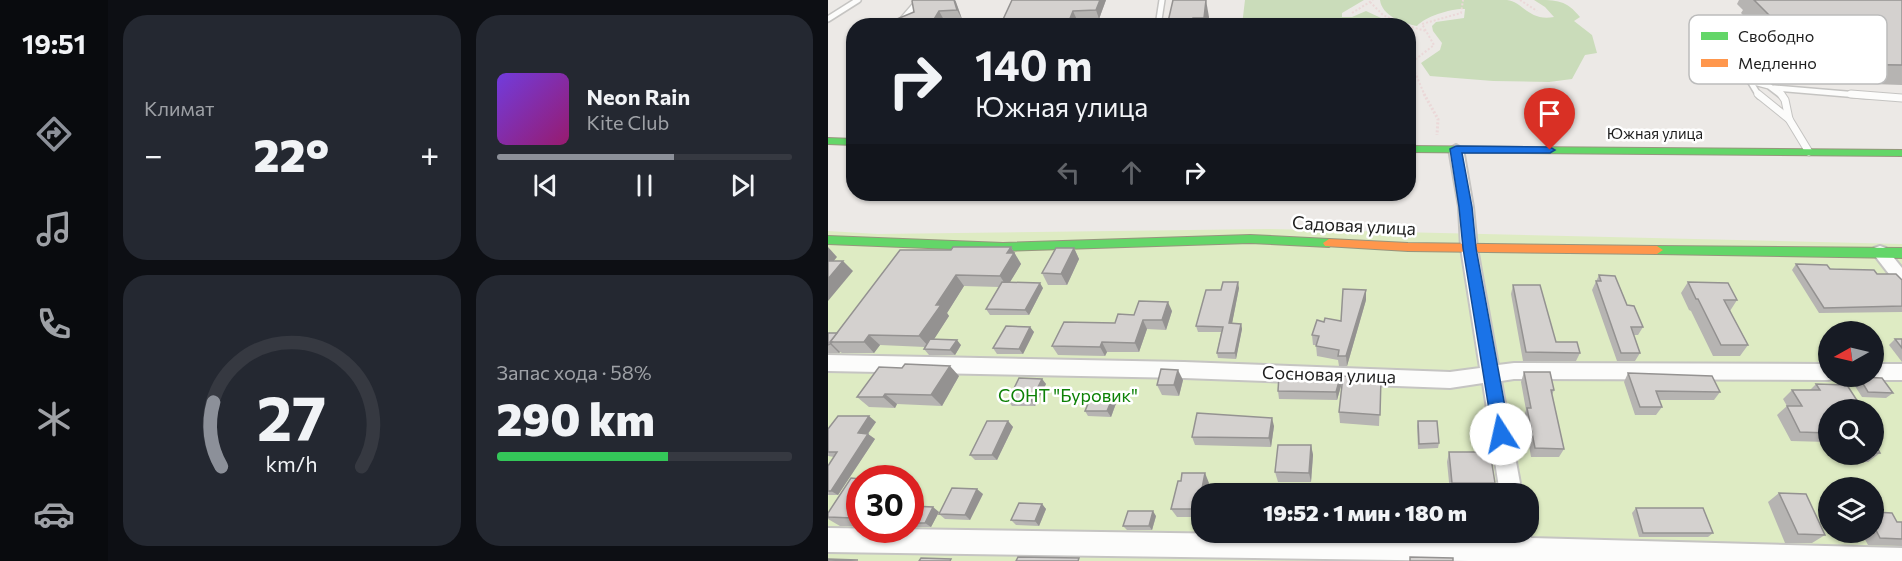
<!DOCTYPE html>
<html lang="ru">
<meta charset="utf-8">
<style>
body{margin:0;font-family:Commissioner,sans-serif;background:#242831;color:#f1f3f6;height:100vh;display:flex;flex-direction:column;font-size:22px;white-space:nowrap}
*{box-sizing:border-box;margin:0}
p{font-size:20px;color:#9ea1a6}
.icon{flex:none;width:33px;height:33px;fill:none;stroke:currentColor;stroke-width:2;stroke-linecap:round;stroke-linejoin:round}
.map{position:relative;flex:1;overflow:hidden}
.drawer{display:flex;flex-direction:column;gap:15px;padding:15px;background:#0d0f14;width:720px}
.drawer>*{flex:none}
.hud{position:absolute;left:18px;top:18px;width:570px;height:183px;border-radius:24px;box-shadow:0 2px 4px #0004;background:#171b24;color:#f1f3f6;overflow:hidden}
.needle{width:39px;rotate:262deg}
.controls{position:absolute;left:990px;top:321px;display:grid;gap:12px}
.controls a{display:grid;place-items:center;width:66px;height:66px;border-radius:50%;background:#171b24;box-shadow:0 2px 4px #0004;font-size:30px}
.speed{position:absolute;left:18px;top:465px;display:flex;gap:12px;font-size:30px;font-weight:700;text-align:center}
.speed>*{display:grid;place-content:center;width:78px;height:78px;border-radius:50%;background:#171b24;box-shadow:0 2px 4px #0004;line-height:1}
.speed .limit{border:9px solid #d22;background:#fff;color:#111}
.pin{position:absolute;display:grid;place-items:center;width:51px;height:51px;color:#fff;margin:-62px -26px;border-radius:50% 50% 50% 0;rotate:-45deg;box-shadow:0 0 6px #0007}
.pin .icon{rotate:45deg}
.me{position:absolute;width:66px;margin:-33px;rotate:350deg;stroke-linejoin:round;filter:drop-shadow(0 0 4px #0008)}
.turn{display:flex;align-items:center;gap:21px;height:126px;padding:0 30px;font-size:27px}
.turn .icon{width:78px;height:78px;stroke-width:2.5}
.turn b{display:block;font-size:42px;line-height:51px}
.lanes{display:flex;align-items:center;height:57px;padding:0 30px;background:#0003;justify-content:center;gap:30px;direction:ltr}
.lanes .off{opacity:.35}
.big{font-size:45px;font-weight:800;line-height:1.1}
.drawer .tile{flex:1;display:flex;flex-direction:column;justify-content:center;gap:9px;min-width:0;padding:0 21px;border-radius:24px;background:#242831}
.drawer .dial{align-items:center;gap:0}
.dial svg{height:156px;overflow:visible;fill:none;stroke:#363941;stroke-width:7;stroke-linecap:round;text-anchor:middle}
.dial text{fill:#f1f3f6;stroke:none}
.song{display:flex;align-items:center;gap:18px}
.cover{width:72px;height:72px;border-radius:9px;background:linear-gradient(135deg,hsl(260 70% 55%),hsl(320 70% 35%))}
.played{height:6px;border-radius:3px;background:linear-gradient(90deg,#8c9099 60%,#363941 60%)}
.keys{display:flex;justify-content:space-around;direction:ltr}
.heat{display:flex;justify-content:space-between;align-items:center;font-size:33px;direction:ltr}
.charge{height:9px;border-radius:4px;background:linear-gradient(90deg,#34c759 58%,#363941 0)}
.drawer .tiles{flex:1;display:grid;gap:15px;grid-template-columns:repeat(2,1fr)}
.trip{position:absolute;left:363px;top:483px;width:348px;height:60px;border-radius:24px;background:#171b24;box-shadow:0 2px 4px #0004;font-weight:800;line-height:60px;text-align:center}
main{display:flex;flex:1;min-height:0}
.tabs{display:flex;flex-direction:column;width:108px;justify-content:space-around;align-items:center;background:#090b0e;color:#9ea1a6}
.tabs .icon{width:42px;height:42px}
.tabs .active{color:#8c9099}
.tabs b{font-size:27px;color:#f1f3f6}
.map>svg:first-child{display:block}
</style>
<main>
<nav class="tabs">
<b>19:51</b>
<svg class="icon active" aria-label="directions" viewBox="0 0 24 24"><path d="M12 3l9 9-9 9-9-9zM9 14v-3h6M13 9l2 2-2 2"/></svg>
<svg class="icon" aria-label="music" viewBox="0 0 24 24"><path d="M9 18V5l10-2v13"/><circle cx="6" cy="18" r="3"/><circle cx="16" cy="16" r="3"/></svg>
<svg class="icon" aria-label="phone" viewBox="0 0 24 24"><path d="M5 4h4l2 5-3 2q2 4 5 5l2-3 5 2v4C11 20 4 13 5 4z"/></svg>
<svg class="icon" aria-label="climate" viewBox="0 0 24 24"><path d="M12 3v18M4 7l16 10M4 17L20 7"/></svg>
<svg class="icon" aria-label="car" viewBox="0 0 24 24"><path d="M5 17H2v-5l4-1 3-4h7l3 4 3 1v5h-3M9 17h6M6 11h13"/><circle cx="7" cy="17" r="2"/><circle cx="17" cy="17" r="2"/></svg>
</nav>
<section class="drawer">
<div class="tiles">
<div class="tile"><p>Климат</p>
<div class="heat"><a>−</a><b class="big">22°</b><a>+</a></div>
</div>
<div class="tile">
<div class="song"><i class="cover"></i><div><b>Neon Rain</b><p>Kite Club</p></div></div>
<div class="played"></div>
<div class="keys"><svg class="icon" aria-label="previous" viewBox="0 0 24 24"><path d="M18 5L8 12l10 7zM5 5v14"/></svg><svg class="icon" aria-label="pause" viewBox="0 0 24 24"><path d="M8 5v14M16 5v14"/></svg><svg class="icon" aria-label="next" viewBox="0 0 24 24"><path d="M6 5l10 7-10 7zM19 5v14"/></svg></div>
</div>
<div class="tile dial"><svg viewBox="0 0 100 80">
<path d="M14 69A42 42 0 1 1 86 69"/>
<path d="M14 69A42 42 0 0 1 10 36" stroke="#8c9099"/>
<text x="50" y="56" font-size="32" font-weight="700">27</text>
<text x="50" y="72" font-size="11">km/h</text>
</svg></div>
<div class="tile"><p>Запас хода · 58%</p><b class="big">290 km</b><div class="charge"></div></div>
</div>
</section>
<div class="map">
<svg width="1074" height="561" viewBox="0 0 1074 561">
<rect width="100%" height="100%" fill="#ece9e6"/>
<path fill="#deebc3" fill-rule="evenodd" d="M439,229L1074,244V561H0V231L50,234ZM1000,332H1046V376H1000ZM1000,410H1046V454H1000ZM32,478H82V530H32ZM1000,488H1046V532H1000ZM374,494H700V532H374Z"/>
<g fill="#cadcba">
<polygon points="417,0 536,0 514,13 514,17 524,17 538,11 568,25 414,25"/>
<path d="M552,0C594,0 638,0 679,0C694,1 701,22 726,17L717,7L706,0C730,0 738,0 752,17L746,21L764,35L769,53L757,55L744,79L721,82L665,81L602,76L593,63L612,50L614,43L605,31L604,26L608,22L636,18L637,9C625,8 597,16 589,26C575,23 554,16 552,0Z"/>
</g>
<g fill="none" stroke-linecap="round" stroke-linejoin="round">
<defs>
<g id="lane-far1">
<polyline points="0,19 30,0"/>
<polyline points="69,26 88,4 95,0"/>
<polyline points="330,26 334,0"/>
<polyline points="922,81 941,86 954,96"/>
<polyline points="922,81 931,96"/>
<polyline points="946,88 1042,96"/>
</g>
<g id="lane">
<polyline points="930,94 961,119"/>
<polyline points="953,94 957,100 961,119 981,152"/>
<polyline points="1023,94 1074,98"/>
</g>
<g id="street">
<polygon points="628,145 635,149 645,207 649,248 670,365 686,363 1000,364 1000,376 1007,378 1000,380 686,379 673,381 694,494 672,494 655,383 622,388 356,378 0,371 0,355 356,362 622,372 652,368 633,248 631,207 621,149"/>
<polygon points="1052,246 1058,248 1074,268 1074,285 1068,283 1044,252 1046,248"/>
<polygon points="1046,364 1074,364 1074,380 1046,380 1039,378 1046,376"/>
<polygon points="0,528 679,538 679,532 700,532 700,530 703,538 1074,548 1074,561 641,561 0,552"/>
</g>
<g id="fast">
<polygon points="0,138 26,139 26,145 0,144"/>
<polygon points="580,146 1074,150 1074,156 580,152"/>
<polygon points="422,235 501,239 507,243 501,247 422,243 175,251 0,244 0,236 175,243"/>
<polygon points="829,246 1074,248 1074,258 829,254 823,250"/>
</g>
<polygon id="slow" points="501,239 580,243 829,246 835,250 829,254 580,251 497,246 495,243"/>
</defs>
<use href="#lane-far1" stroke="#c5c4c2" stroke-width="8"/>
<use href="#lane" stroke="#c5c4c2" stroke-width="9"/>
<use href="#street" stroke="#c5c4c2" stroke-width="4"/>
<use href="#fast" stroke="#97957d" stroke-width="2"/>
<use href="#slow" stroke="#97957d" stroke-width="2"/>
<g stroke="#ebd8d8" stroke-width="2" stroke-dasharray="2 2" stroke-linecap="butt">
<polyline points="692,0 709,11"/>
<polyline points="542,2 555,15 578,26"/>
<polyline points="524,13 545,0"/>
<polyline points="580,26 598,31"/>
<polyline points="597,96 584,65 588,59 606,45 594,24 633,13 635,0"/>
</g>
<polyline stroke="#ebd8d8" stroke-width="3" stroke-dasharray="2 2" stroke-linecap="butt" points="596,94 610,119 609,135"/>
<use href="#lane-far1" stroke="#fcfcfb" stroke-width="5"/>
<use href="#lane" stroke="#fcfcfb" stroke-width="7"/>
<use href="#street" fill="#fcfcfb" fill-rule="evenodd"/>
<use href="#fast" fill="#63d668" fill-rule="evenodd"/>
<use href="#slow" fill="#ff974d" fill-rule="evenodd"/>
</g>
<g fill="#b6b4b2">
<polygon points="85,0 127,0 134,19 116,20 86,12"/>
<polygon points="184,0 278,0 271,19 249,20 247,26 172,26"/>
<polygon points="345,0 381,17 380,26 339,26"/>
<polygon points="911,0 1074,0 1074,85 985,82 944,41 940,41 913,13 915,10 909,4"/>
<polygon points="183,247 193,264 182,282 215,288 201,315 162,315 158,309 171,287 136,286 119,313 121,316 106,339 133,345 127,355 101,355 96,349 97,347 52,345 46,353 14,353 12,352 11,353 0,353 0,333 9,333 123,250"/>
<polygon points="246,248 251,259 239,285 220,285 214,273"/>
<polygon points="968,264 1049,274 1074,280 1074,312 991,313 964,270"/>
<polygon points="771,275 799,305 815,327 810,335 806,335 812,353 807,361 789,361 764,290"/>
<polygon points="860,282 909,300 902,311 920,345 912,356 885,356 863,311 861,310 853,293"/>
<polygon points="685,285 728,342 752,353 748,361 695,361 683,294"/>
<polygon points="411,288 404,323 413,324 414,329 408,359 390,358 389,353 393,332 370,332 368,326 393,290"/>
<polygon points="538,300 519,366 511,366 510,360 489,356 488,345 485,345 484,335 496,322 513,321"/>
<polygon points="344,311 338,330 319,329 311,352 279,352 277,356 230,355 224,346 287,323 306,315"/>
<polygon points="202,327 206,332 195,354 169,354 165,348"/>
<polygon points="1067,339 1074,339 1074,362 1061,345"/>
<polygon points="696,372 726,390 724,395 736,449 731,457 703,457 696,416 698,410 693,382"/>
<polygon points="800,373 892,392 886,400 831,400 834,407 828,415 807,415 796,382"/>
<polygon points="131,376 114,406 69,404 67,408 41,407 29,397"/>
<polygon points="1031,377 1065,393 1058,398 1034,397 1025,383"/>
<polygon points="553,378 551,426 512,423 511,412"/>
<polygon points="214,379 218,384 207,406 184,406 180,401"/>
<polygon points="355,380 351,396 334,395 329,385"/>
<polygon points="988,384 1032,405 1027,410 1000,410 1000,442 963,441 949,415 959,406 955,399 964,390 982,390"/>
<polygon points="513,386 509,400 451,399 450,391"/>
<polygon points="287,392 290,398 283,417 260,416 257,411"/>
<polygon points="180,421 185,427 169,460 147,460 142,455"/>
<polygon points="590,421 611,443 610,448 590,449 589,426"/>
<polygon points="48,422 40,434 47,439 10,495 0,495 0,466 6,457 0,456 0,429"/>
<polygon points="446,426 443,447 367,445 364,437"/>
<polygon points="1046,442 1052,453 1040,462 1021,461 1017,454 1046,454"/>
<polygon points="483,445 485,455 483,482 450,482 447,472"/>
<polygon points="621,452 667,483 664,492 622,492 619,462"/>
<polygon points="32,479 32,526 12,526 0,519 0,513"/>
<polygon points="381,483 379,494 374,494 374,517 349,517 343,509"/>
<polygon points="951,493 997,535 984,543 957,543 940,502"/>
<polygon points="155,494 142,520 117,519 111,514"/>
<polygon points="214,504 218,509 211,526 188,525 183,520"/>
<polygon points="82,508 111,512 103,527 82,527"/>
<polygon points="808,508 885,533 880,537 811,537 804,513"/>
<polygon points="1046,512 1069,522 1074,522 1074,546 1040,545 1033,532 1046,532"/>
<polygon points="328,516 324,530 299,530 295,526"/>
</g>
<g fill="#949291">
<polygon points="126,0 127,0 128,2 134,19 129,10"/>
<polygon points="272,0 278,0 271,19 268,10"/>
<polygon points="378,0 381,17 380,26 377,26 376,18"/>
<polygon points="111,11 116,20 113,26 96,26"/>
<polygon points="245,11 249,20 247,26 239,26"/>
<polygon points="0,247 9,257 0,268"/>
<polygon points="183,247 193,264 179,287 172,276 179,253"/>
<polygon points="246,248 251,259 239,285 233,274"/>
<polygon points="15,261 25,271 0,301 0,279"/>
<polygon points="128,275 136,286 119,313 121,316 101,347 91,336 108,305"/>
<polygon points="410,282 411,288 403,329 401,323"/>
<polygon points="212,283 215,288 201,315 197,310"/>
<polygon points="538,290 538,300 519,366 518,356"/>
<polygon points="340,302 344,311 338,330 334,320"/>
<polygon points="315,320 319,329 311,352 307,343"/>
<polygon points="413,324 414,329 408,359 407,353"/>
<polygon points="202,327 206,332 195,354 191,349"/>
<polygon points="41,335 52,345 46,353 36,342"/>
<polygon points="129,340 133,345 127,355 122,350"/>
<polygon points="274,342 279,352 277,356 272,347"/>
<polygon points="3,343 12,352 11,353 2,344"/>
<polygon points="122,366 131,376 114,406 103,395"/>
<polygon points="350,370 355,380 351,396 346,385"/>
<polygon points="512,378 513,386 509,400 508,392"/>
<polygon points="214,379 218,384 207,406 203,401"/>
<polygon points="287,392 290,398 283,417 279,411"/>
<polygon points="57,394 69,404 67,408 55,397"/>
<polygon points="41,416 48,422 36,439 30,433"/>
<polygon points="444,418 446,426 443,447 441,438"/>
<polygon points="180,421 185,427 169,460 164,455"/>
<polygon points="40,434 47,439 10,495 3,491"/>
<polygon points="483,445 485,455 483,482 481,473"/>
<polygon points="377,473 381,483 379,494 374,494 374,515 370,509"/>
<polygon points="149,489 155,494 142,520 137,515"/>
<polygon points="214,504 218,509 211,526 207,521"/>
<polygon points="105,507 111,512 103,527 97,523"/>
<polygon points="32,508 32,521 25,518"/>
<polygon points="325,511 328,516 324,530 321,526"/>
</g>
<g fill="#d4d1cf" stroke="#949291" stroke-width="1.5">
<polygon points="85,0 126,0 129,10 111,11 105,21 96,26 52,26 86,12 84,1"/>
<polygon points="184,0 272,0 268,10 245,11 239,26 172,26"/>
<polygon points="345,0 378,0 376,18 365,18 364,26 339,26"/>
<polygon points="926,0 1074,0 1074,65 996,64 953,23 949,23"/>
<polygon points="125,247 183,247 179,253 186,253 172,276 128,275 108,305 113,305 91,336 41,335 36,342 2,342 72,250 123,250"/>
<polygon points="228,248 246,248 233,274 214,273"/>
<polygon points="0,261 15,261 0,279"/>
<polygon points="968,264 999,265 1002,269 1046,270 1049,274 1068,274 1074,280 1074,306 996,308"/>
<polygon points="771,275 787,276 799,305 806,306 815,327 803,327 812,353 793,353 768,281 773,281"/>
<polygon points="174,282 212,283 197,310 158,309"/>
<polygon points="395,282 410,282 401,323 413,324 407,353 389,353 395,327 368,326 378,290 393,290"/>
<polygon points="860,282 900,283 909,300 896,300 920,345 893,345 870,299 868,299"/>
<polygon points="685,285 712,285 728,342 749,342 752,353 698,352"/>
<polygon points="515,289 538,290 518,356 510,356 511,350 488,346 491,336 484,335 489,320 496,322 497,318 513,321"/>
<polygon points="311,301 340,302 334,320 315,320 307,343 274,342 272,347 224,346 236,322 287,323 290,314 306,315"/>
<polygon points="178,326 202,327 191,349 165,348"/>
<polygon points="0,333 9,333 2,342 4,342 2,344 0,345"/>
<polygon points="102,339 129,340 122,350 96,349"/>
<polygon points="1067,339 1074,339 1074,348"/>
<polygon points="77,364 122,366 103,395 57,394 55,397 29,397 51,367 74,368"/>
<polygon points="333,369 350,370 346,385 329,385"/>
<polygon points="696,372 722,372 726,390 723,390 736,449 707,448 699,408 703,408"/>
<polygon points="800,373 884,376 892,392 828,391 834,407 812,407"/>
<polygon points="451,375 512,378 508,392 450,391"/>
<polygon points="515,376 553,378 552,415 511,412"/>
<polygon points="1031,377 1054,378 1065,393 1040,392"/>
<polygon points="191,378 214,379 203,401 180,401"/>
<polygon points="988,384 1019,385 1032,405 1023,405 1026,410 1000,410 1000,433 972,432 959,406 974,406 964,390 992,390"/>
<polygon points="265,392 287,392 279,411 257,411"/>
<polygon points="369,413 444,418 441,438 364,437"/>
<polygon points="10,416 41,416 30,433 40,434 3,491 0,491 0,466 9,452 0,452 0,429"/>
<polygon points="159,421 180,421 164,455 142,455"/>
<polygon points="590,421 609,421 611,443 591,444"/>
<polygon points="1046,442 1052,453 1046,453"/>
<polygon points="450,445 483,445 481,473 447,472"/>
<polygon points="621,452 662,452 667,483 624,483"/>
<polygon points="354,473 377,473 370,509 343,509 350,481 353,481"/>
<polygon points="23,478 32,479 32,508 25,518 0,517 0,513"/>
<polygon points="124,488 149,489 137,515 111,514"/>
<polygon points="951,493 978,494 997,535 970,534"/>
<polygon points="191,503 214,504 207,521 183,520"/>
<polygon points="83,506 105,507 97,523 82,523 82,508"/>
<polygon points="808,508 875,508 885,533 815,533"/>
<polygon points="300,511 325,511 321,526 295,526"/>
<polygon points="1046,512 1064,513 1069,522 1074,522 1074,539 1052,538 1046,526"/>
<polygon points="190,557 251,558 250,561 188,561"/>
<polygon points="582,557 625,558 625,561 582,561"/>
<polygon points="93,558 123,559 122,561 91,561"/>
<polygon points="0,559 30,560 0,561"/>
</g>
<polygon fill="#1a73e8" stroke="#114b97" stroke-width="1.5" points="628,146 722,147 727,150 722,153 634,153 644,207 648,248 682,434 679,440 673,442 667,440 665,434 635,248 631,207 622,149"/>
<g text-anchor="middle" stroke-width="5" stroke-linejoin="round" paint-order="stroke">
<g font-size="15" fill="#1e1e1e" stroke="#fff">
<text x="827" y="139">Южная улица</text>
</g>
<g font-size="18" fill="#1e1e1e" stroke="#fff">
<text transform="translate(526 226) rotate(3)" y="6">Садовая улица</text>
<text transform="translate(501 375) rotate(2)" y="6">Сосновая улица</text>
</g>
<g font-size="18" fill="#0d8106" stroke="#fff">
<text x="240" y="402">СОНТ "Буровик"</text>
</g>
</g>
<rect x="861" y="15" width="198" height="69" rx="9" fill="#fff" stroke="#bcbcbc" stroke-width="1.5"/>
<rect x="873" y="32" width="27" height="8" fill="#63d668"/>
<rect x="873" y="59" width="27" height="8" fill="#ff974d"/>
<g font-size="16" fill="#1e1e1e">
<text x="910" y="42">Свободно</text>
<text x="910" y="69">Медленно</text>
</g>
</svg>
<div class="controls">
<a><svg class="needle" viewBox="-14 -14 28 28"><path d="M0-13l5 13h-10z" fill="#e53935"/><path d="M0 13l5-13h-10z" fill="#9ea1a6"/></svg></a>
<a><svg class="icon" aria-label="search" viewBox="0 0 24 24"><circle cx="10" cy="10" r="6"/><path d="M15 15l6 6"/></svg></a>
<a><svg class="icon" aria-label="layers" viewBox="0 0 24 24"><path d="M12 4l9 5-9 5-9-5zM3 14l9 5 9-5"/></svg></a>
</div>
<div class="speed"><div class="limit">30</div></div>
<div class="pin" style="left:722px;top:150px;background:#d93025"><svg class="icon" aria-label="arrive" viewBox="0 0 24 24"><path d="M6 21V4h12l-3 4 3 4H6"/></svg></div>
<svg class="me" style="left:673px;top:434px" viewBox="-20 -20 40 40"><circle r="19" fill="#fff"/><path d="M0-13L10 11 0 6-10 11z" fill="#1a73e8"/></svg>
<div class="trip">19:52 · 1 мин · 180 m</div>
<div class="hud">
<div class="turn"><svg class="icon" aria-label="right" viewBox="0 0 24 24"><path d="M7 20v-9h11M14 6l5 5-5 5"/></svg><div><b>140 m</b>Южная улица</div></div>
<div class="lanes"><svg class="icon off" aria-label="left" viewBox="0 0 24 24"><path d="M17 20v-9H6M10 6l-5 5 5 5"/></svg><svg class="icon off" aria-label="ahead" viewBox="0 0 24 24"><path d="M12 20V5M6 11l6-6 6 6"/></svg><svg class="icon" aria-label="right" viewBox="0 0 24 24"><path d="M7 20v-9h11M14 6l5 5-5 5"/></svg></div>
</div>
</div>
</main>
